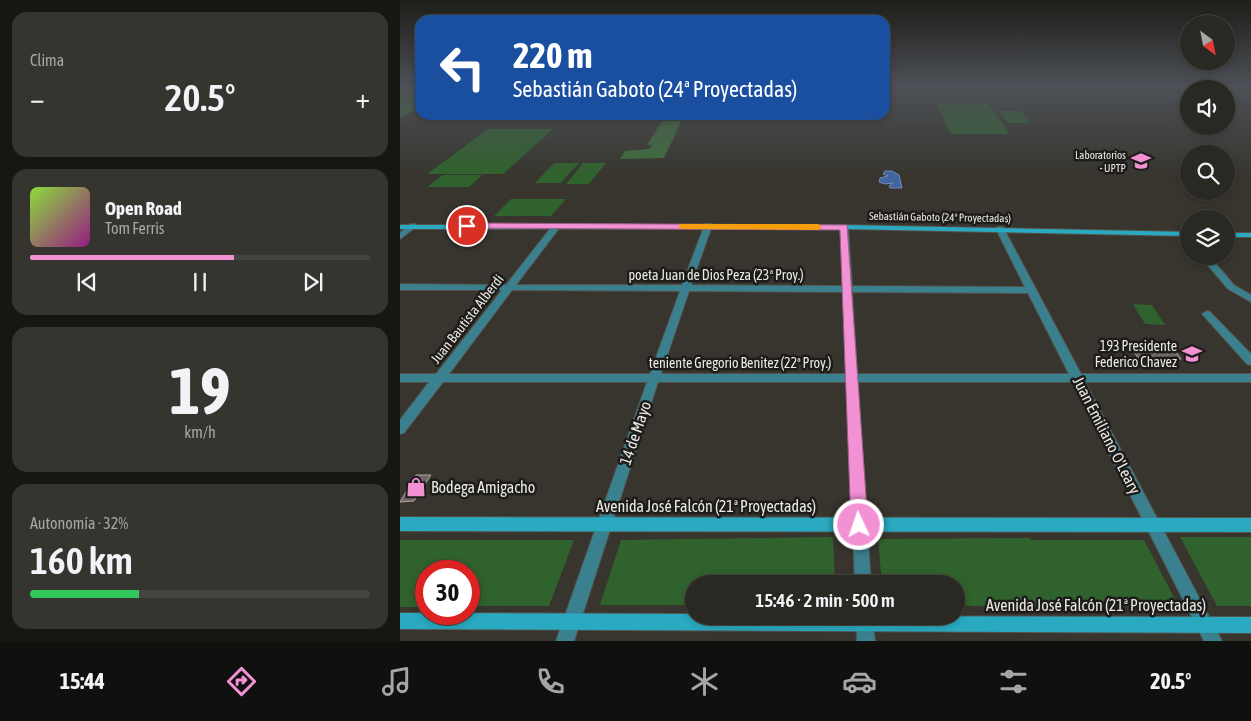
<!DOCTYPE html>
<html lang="es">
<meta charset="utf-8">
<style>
body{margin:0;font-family:"Asap Condensed",sans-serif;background:#35342f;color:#f1f3f6;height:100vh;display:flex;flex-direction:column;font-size:19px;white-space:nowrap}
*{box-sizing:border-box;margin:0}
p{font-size:16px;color:#a5a6a5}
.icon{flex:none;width:28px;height:28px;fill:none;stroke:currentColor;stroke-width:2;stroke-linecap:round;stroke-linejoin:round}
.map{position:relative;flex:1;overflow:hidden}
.details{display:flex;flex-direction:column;gap:12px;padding:12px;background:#171613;width:400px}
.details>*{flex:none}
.banner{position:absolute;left:15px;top:15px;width:475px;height:105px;border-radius:15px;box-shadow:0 2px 8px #0003,0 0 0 1px #454440;background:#1a4fa0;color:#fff;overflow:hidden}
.needle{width:32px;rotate:148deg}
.tools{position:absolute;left:780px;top:15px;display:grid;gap:10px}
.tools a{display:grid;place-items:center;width:55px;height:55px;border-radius:50%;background:#292822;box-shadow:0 2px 8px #0003,0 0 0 1px #454440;font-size:25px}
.speed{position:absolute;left:15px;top:560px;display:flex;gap:10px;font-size:25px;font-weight:700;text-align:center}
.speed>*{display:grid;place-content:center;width:65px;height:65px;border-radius:50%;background:#292822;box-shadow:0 2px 8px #0003,0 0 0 1px #454440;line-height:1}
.speed .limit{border:8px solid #d22;background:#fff;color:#111}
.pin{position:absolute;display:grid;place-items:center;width:42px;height:42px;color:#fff;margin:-21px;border:2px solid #fff;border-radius:50%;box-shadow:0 1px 5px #0007}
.me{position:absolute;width:55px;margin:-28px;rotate:357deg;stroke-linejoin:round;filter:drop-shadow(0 0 4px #0008)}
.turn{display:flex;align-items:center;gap:18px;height:105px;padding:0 15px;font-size:22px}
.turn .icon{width:65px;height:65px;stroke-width:2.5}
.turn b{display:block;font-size:35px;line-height:42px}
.big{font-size:38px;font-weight:600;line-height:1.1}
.details .widget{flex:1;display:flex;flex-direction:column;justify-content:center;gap:8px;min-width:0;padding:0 18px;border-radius:15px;background:#35342f}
.details .dial{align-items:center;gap:0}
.dial b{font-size:65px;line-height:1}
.song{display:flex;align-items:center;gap:15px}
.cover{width:60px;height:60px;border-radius:8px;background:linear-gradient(135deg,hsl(90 70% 55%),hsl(310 70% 35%))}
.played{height:5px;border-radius:2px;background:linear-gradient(90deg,#f391d5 60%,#454440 60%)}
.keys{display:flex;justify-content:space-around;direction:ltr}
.heat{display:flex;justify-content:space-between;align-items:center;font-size:28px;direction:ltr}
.charge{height:8px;border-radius:4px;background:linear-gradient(90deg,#34c759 32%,#454440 0)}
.trip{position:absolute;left:285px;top:575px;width:280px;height:50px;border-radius:25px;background:#292822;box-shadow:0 2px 8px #0003,0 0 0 1px #454440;font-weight:600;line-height:50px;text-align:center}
.menu{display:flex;height:80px;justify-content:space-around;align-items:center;background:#10100e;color:#a5a6a5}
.menu .icon{width:35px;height:35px}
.menu .selected{color:#f391d5}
.menu b{font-size:22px;color:#f1f3f6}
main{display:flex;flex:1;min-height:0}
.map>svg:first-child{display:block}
</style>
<main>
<section class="details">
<div class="widget"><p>Clima</p>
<div class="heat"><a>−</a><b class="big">20.5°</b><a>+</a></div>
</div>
<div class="widget">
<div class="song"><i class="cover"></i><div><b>Open Road</b><p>Tom Ferris</p></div></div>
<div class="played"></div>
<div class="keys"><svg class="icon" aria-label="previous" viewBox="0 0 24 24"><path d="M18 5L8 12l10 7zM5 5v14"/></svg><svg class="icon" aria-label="pause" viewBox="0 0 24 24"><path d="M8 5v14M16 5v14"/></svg><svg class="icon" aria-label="next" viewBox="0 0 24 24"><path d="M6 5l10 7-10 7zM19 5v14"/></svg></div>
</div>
<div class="widget dial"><b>19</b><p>km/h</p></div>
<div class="widget"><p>Autonomía · 32%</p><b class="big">160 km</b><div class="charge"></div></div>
</section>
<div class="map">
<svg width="851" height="641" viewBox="0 0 851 641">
<rect width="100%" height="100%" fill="#37352e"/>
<g fill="#30622d">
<polygon points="536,103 588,103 610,134 551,134"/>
<polygon points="599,111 621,111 631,123 608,123"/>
<polygon points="88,129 153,129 103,174 27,174"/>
<polygon points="154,163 179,163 161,183 135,183"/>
<polygon points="183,163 206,163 189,184 166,184"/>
<polygon points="43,175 82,175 69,187 27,187"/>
<polygon points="111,199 166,199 151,216 94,216"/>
<polygon points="733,304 752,305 765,325 745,324"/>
<polygon points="433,537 435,584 294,584 294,605 200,605 221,540"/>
<polygon points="780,537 851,537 851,606 817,606"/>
<polygon points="630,538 631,540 744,540 779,607 556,606 556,584 482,584 478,539"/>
<polygon points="0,540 174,540 149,606 69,606 69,571 26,571 26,607 0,607"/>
</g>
<g fill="#3c7039">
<polygon points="12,87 20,87 20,108 0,117 0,93"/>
<polygon points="270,118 283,118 264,158 220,159 225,151 249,149 252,145 247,145 262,121 268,121"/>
</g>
<polygon fill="#41659f" stroke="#748db4" points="485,171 492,171 499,175 502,188 490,188 489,186 493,183 485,184 479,182 480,178 488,176 483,174"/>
<g fill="#706864" stroke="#aea6a1">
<polygon points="729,344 771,345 781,359 738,358"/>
<polygon points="16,475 31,475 14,501 0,502"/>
</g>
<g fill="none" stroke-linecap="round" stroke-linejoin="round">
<defs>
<g id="street">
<polygon points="10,224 16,224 17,226 0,239 0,233"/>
<path d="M305,224H311L312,226L291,285L443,286L440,227L444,225L448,227L452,286L625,287L596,229L597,227H603L681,374H851V382H685L822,641H804L673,382H458L471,584H455L447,382H258L174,641H156L247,382H43L4,433L0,434V420L29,382H0V374H36L102,290H0V284L106,285L153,225H156L160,227L116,285H282ZM112,290L280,291L250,374H49ZM289,291L443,292L446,374H261ZM452,292L628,293L669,374H457Z"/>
<polygon points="780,232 786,232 789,235 789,242 780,236"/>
<polygon points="800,256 809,256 834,285 851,295 851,302 828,289"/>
<polygon points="807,311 810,312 851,354 851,365 847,364 804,316 802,314"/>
<polygon points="456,616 472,616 475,641 457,641"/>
</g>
<g id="secondary">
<polygon points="0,225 444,225 789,232 789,236 444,229 0,229"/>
<rect x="826" y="233" width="25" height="4"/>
<polygon points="0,517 851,518 851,532 0,531"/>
<polygon points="0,613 294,614 294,616 851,617 851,633 0,629"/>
</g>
</defs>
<use href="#street" stroke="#54524b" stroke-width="2"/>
<use href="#secondary" stroke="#54524b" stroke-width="2"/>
<use href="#street" fill="#3b808e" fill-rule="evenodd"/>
<use href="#secondary" fill="#2aaac1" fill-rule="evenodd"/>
</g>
<linearGradient id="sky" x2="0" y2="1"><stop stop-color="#1e1d19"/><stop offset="0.49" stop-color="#4d5157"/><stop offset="1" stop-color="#4d5157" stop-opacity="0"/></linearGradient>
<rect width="851" height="176" fill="url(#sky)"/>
<polygon fill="#f391d5" stroke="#9e5e8a" points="67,223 447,225 468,525 465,531 459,533 453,531 451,525 440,230 64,228 63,226"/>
<polygon fill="#f59e0b" points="279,224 418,224 422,227 418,230 283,229 279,228"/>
<defs>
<symbol id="university-bare" viewBox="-9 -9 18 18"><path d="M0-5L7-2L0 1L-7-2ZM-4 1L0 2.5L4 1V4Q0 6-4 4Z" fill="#f391d5" stroke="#1e1c1a" stroke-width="2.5" paint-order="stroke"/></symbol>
<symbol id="school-bare" viewBox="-9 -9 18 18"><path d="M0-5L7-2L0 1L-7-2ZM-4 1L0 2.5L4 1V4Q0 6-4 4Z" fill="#f391d5" stroke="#1e1c1a" stroke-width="2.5" paint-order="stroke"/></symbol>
<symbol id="shop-bare" viewBox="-9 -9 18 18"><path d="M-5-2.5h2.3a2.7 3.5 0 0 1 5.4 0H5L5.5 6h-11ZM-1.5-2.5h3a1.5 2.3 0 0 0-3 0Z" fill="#f391d5" stroke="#1e1c1a" stroke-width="2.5" paint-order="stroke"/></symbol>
</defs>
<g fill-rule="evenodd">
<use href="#university-bare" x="727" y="147" width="28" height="28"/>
<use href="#school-bare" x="778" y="340" width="28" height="28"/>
<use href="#shop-bare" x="2" y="473" width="28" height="28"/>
</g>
<g text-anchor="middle" stroke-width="5" stroke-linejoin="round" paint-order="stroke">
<g font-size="11" fill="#eae9e4" stroke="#1e1c1a" text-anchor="end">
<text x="726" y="159">Laboratorios<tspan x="726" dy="13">- UPTP</tspan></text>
</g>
<g font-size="11" fill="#eae9e4" stroke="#1e1c1a">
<text transform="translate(540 217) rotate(1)" y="4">Sebastián Gaboto (24ª Proyectadas)</text>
</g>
<g font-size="14" fill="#eae9e4" stroke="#1e1c1a">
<text x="316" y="280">poeta Juan de Dios Peza (23ª Proy.)</text>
<text transform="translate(67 319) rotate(-52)" y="5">Juan Bautista Alberdi</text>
<text x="340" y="368">teniente Gregorio Benitez (22ª Proy.)</text>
</g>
<g font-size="14" fill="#eae9e4" stroke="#1e1c1a" text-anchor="end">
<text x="777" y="351">193 Presidente<tspan x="777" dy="16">Federico Chavez</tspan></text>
</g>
<g font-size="16" fill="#eae9e4" stroke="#1e1c1a">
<text transform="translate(235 433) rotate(-71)" y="6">14 de Mayo</text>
<text transform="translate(707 435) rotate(63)" y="6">Juan Emiliano O'Leary</text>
<text x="306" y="512">Avenida José Falcón (21ª Proyectadas)</text>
<text x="696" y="611">Avenida José Falcón (21ª Proyectadas)</text>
</g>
<g font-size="16" fill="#eae9e4" stroke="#1e1c1a" text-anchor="start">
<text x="31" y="493">Bodega Amigacho</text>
</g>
</g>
</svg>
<div class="tools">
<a><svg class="needle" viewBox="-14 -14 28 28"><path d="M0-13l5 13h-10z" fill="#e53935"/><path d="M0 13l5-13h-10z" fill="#a5a6a5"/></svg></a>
<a><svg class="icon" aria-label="sound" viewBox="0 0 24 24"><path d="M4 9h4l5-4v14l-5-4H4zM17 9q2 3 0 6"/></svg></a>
<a><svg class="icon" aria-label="search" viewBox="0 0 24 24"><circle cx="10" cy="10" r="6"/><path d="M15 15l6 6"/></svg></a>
<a><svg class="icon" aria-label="layers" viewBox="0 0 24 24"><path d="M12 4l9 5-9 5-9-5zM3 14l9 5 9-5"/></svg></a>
</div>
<div class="speed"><div class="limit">30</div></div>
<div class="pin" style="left:67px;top:226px;background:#d93025"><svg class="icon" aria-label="arrive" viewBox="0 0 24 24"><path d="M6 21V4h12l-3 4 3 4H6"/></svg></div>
<svg class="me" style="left:459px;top:525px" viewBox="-20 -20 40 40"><circle r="17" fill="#f391d5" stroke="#fff" stroke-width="3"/><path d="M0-11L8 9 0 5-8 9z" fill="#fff"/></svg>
<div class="trip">15:46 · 2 min · 500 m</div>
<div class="banner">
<div class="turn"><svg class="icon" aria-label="left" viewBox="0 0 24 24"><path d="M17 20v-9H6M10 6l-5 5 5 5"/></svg><div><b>220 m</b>Sebastián Gaboto (24ª Proyectadas)</div></div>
</div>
</div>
</main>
<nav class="menu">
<b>15:44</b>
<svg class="icon selected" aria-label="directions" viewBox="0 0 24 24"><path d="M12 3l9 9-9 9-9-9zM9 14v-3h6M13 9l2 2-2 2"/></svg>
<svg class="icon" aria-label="music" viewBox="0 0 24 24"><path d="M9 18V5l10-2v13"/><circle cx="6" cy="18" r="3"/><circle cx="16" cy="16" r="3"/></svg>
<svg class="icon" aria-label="phone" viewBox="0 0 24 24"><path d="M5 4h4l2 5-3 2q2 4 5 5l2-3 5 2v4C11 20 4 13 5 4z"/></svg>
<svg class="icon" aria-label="climate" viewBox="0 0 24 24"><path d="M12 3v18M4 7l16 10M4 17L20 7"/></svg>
<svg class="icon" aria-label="car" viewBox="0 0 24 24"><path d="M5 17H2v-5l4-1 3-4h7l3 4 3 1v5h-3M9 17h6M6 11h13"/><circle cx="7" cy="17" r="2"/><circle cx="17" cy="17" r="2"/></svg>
<svg class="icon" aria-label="filters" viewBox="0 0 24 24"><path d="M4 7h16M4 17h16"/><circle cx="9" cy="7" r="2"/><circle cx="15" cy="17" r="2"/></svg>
<b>20.5°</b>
</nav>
